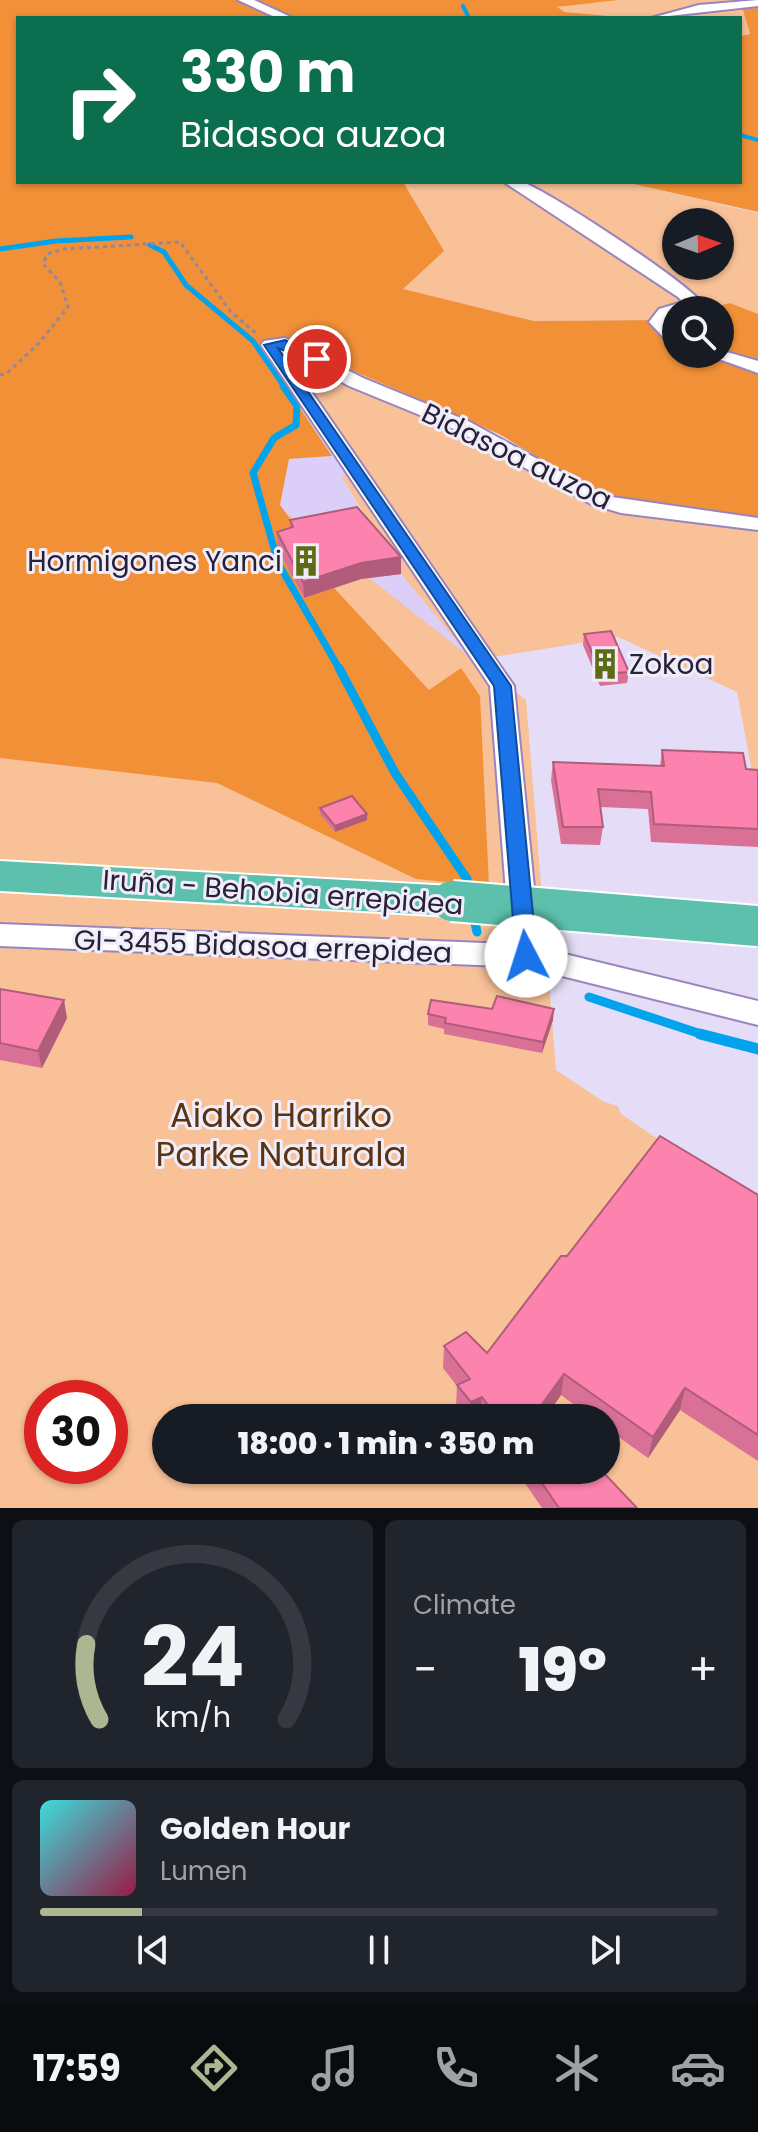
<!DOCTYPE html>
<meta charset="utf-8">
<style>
body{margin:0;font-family:Poppins,sans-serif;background:#20242c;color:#f1f3f6;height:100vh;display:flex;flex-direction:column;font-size:30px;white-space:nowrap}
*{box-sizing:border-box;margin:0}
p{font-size:26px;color:#9ea1a6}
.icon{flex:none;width:44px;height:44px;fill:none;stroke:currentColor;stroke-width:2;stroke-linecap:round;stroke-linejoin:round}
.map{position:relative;height:1508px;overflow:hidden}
.drawer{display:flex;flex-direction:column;gap:12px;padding:12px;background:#0d0f14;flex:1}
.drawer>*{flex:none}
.hud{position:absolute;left:16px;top:16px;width:726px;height:168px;border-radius:0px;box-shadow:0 2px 6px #0004;background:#0b6e4f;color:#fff;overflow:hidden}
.needle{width:52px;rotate:88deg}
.fabs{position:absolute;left:662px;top:208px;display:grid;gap:16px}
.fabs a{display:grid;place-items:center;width:72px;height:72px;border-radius:50%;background:#171b24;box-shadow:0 2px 6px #0004;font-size:40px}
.speed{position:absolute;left:24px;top:1380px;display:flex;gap:16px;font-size:40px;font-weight:700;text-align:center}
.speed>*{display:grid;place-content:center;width:104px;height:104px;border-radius:50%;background:#171b24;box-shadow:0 2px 6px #0004;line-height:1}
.speed .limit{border:12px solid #d22;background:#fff;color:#111}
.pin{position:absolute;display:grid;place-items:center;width:68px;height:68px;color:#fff;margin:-34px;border:4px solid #fff;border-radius:50%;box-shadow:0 2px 8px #0007}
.me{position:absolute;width:88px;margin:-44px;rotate:355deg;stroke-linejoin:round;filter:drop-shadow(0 0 6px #0008)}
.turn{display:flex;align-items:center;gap:28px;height:168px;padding:0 32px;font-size:36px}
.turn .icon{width:104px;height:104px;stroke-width:2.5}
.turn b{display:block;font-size:56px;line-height:68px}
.big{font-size:60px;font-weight:800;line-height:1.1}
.drawer .tile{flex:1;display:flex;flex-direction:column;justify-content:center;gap:12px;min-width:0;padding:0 28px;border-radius:12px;background:#20242c}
.drawer .dial{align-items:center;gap:0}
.dial svg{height:208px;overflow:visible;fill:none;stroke:#363941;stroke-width:7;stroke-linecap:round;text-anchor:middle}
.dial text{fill:#f1f3f6;stroke:none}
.song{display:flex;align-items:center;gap:24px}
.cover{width:96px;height:96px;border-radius:12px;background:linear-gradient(135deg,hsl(180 70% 55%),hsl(340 70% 35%))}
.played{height:8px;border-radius:4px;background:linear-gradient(90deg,#aeb691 15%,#363941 15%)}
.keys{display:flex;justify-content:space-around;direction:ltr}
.heat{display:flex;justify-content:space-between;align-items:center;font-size:44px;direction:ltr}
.drawer .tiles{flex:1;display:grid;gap:12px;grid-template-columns:1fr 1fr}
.tile:last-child{grid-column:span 2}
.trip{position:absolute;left:152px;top:1404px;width:468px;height:80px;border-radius:40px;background:#171b24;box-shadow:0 2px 6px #0004;font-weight:800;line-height:80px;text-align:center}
.menu{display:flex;height:128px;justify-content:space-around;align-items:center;background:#090b0e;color:#9ea1a6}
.menu .icon{width:56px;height:56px}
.menu .current{color:#aeb691}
.menu b{font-size:36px;color:#f1f3f6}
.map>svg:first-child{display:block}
</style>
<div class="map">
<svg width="758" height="1508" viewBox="0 0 758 1508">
<rect width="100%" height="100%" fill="#e5ddf7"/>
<polygon fill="#dbcef8" points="332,456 347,474 342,479 366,519 358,524 474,660 334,589 280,505 289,459"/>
<g fill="#f8c197" fill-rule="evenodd">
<path d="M619,0H740L750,34L740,36V18C697,18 589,26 555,7Z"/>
<path d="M0,39L18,182H624L758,213V314L729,303L700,310H676L655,320L534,321L434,297L237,311L275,504L470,657L401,574L342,478L347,473L259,345L304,342L357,372L488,430L609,500L758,519V803L737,692L618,637L475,660L526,700L556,1070L604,1102L618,1106L621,1114L758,1207V1508H0ZM676,222H720V266H676ZM42,1398H110V1466H42ZM166,1418H606V1470H166Z"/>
</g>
<g fill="#f19037">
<polygon points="0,0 619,0 557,7 565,12 629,18 18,18 18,182 403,182 444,251 403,289 534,321 655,320 676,315 676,354 720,354 720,310 700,310 730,303 758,314 758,519 609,500 499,434 356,372 304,342 259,346 332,456 289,459 280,505 301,534 281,547 280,553 304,598 334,588 429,690 461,668 480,696 489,886 416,879 217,783 0,758"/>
<polygon points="740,0 758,0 758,212 624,182 740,182 740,36 750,34"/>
</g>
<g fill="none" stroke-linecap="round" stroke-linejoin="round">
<g stroke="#01a3ec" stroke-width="4">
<polyline points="463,6 469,18"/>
<polyline points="740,135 758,140"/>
</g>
<g stroke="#01a3ec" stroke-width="5">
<polyline points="150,245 164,252 186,285 253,341 285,388"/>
<polyline points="0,249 56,241 131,237"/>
</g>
<polyline stroke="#01a3ec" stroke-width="7" points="283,386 297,406 296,425 274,438 253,473 278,563 340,670"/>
<g stroke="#01a3ec" stroke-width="9">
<polyline points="339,668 395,773 467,879 469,893"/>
<polyline points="473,914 477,932"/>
<polyline points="589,997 707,1036"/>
</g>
<polyline stroke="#01a3ec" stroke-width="11" points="700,1034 758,1049"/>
<defs>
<g id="minor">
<polygon points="238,0 254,0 293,18 277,18"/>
<polygon points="758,0 758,6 651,18 699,5"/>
<path d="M504,182C509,182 517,181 522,182C549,191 685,281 702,303L694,310H676V316L667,321L676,330V345L670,344L649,322L659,309L683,302L678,297Z"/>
<polygon points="285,338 363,378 468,421 605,496 758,518 758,530 621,513 591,504 454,429 349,386 282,349 514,686 540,948 758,1001 758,1025 526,967 0,946 0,924 510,944 490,686 261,345 264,341"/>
<polygon points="720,350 758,361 758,373 705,354 720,354"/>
</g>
<polygon id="highway" points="0,861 452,886 467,890 473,901 467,912 452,916 0,891"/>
</defs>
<use href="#minor" stroke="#9885c0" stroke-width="4"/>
<use href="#highway" stroke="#fff" stroke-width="4"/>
<polyline stroke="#9088a1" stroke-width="3" stroke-dasharray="4 4" stroke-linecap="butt" points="0,375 6,374 38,344 68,307 60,282 43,264 47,254 64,249 180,242 231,312 257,334"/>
<use href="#minor" fill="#fff" fill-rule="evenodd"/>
<use href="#highway" fill="#5cc0ad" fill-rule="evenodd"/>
<defs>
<polyline id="highway-bridge" points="452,901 758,926"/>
</defs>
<use href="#highway-bridge" stroke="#fff" stroke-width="44" stroke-linecap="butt"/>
<use href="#highway-bridge" stroke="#5cc0ad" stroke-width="40"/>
</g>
<g fill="#d97196">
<polygon points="290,520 401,557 401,574 361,579 304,598 277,548 277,532 290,528"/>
<polygon points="584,634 629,672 627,683 600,686 583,645"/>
<polygon points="662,750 746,769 758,770 758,847 651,842 648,809 600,807 603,827 600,845 561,844 551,780 553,762 660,766"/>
<polygon points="320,808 367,814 367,820 335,832 320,814"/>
<polygon points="0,989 67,1018 42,1068 0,1060"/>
<polygon points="428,1014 553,1020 542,1053 444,1034 444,1029 428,1025"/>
<polygon points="758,1195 758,1461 680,1410 648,1458 606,1428 606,1418 592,1418 561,1395 547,1415 551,1418 465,1418 456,1406 457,1386 443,1368 444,1346 487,1353 567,1256"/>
<polygon points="516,1470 601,1470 637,1508 542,1508"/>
</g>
<g fill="#b05c7a">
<polygon points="401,557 401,574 361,579 304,598 303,582 361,563"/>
<polygon points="367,814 367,820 335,832 335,826"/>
<polygon points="64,1000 67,1018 42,1068 38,1051"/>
<polygon points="554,1009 553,1020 542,1053 543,1042"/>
<polygon points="564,1374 561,1395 545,1418 540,1407"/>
<polygon points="685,1388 680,1410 648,1458 653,1437"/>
<polygon points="482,1397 480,1418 470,1418 471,1402"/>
</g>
<g fill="#fc83ae" stroke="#b05c7a" stroke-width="2">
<polygon points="357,507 401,557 361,563 303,582 277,532 293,527 290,520"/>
<polygon points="611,631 629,672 601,674 584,634"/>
<polygon points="662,750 743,753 746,769 758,770 758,829 654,824 651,792 598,789 603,827 563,827 553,762 664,766"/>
<polygon points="352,796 367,814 335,826 320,808"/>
<polygon points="0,989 64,1000 38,1051 0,1043"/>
<polygon points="497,996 554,1009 543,1042 445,1023 446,1018 428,1014 431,1000 492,1009"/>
<polygon points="660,1136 758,1195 758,1435 685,1388 653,1437 564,1374 540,1407 551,1418 497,1418 482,1397 471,1402 457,1385 470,1379 444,1346 466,1332 487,1353 561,1256 567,1256"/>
<polygon points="533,1470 601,1470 637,1508 559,1508"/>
</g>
<polygon fill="#1a73e8" stroke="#114b97" stroke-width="2" points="285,340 323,359 317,363 278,348 511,686 537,956 534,961 519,961 516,956 494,686 264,345"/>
<defs>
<symbol id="building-bare" viewBox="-9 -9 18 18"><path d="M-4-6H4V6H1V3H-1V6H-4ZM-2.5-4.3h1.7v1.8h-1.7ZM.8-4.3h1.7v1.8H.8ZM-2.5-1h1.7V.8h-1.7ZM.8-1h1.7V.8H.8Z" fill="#5d6b15" stroke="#f0edfa" stroke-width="2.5" paint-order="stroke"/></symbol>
</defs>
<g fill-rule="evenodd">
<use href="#building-bare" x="284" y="539" width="44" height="44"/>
<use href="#building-bare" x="583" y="642" width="44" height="44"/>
</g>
<g text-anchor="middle" stroke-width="6" stroke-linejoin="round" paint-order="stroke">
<g font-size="28" fill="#282037" stroke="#f0edfa">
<text transform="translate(517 456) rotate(26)" y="10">Bidasoa auzoa</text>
<text transform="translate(283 892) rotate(4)" y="10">Iruña - Behobia errepidea</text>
<text transform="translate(263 946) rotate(2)" y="10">GI-3455 Bidasoa errepidea</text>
</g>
<g font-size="28" fill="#282037" stroke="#f0edfa" text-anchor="end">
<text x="282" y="571">Hormigones Yanci</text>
<text x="629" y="674" text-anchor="start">Zokoa</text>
</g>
<g font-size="34" fill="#5a3310" stroke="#f0edfa">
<text x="281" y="1127">Aiako Harriko<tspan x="281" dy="39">Parke Naturala</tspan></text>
</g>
</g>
</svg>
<div class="fabs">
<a><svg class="needle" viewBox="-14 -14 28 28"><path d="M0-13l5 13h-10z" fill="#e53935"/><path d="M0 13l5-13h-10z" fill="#9ea1a6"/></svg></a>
<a><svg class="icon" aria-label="search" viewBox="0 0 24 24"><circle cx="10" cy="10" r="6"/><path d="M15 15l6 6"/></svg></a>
</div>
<div class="speed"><div class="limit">30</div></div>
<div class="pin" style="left:317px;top:359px;background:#d93025"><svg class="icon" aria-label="arrive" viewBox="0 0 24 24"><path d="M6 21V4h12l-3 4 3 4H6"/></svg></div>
<svg class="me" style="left:526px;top:956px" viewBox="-20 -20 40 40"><circle r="19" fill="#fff"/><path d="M0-13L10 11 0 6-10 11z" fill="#1a73e8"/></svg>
<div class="trip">18:00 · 1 min · 350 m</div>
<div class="hud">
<div class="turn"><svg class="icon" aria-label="right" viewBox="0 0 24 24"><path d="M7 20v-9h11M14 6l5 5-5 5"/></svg><div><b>330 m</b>Bidasoa auzoa</div></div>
</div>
</div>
<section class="drawer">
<div class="tiles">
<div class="tile dial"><svg viewBox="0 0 100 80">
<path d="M14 69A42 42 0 1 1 86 69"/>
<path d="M14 69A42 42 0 0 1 9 40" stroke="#aeb691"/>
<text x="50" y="56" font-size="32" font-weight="700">24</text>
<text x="50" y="72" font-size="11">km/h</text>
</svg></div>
<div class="tile"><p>Climate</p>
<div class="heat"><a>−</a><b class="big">19°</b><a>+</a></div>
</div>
<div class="tile">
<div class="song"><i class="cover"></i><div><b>Golden Hour</b><p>Lumen</p></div></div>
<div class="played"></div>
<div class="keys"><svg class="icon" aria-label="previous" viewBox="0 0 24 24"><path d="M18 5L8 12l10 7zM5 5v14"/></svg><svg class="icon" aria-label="pause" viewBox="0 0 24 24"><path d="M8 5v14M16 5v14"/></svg><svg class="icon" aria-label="next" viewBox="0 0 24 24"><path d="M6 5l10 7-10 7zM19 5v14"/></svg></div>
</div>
</div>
</section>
<nav class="menu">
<b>17:59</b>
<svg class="icon current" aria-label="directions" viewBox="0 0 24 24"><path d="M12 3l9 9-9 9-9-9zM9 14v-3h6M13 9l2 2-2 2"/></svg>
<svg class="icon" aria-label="music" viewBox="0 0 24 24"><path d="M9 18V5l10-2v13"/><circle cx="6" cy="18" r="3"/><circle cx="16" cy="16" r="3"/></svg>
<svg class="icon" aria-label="phone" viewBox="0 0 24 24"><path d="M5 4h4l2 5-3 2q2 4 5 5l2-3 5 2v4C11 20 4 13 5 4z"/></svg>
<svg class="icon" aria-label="climate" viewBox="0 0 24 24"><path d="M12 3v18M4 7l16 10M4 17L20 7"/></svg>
<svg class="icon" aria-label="car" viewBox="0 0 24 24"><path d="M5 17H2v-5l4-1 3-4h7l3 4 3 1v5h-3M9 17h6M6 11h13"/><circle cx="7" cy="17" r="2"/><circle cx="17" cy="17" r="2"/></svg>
</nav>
